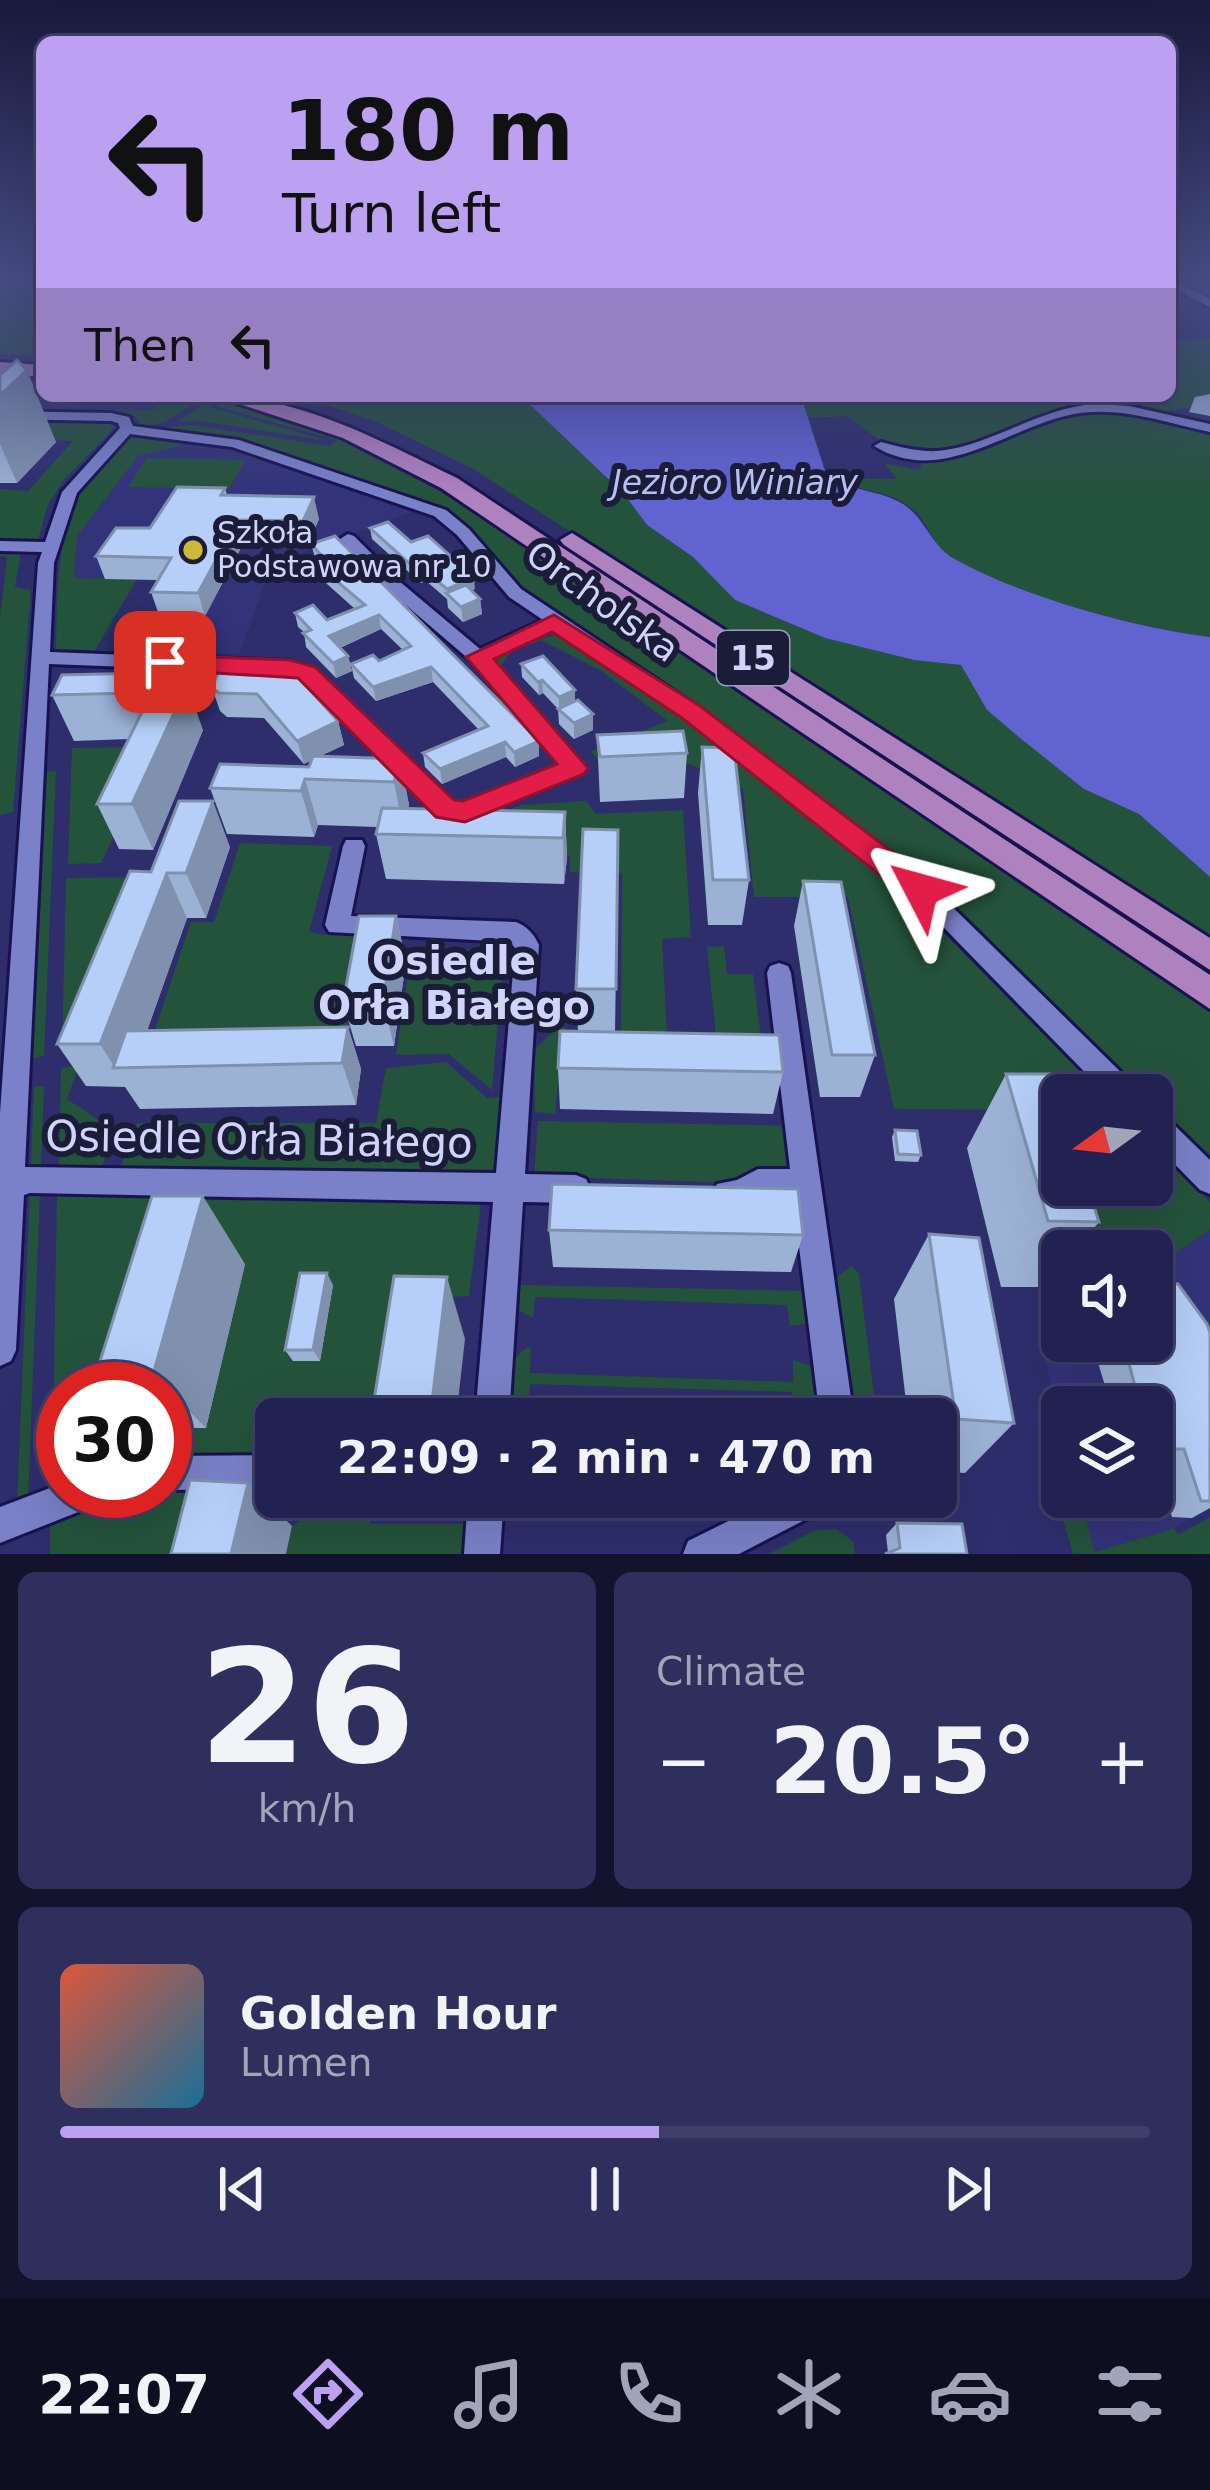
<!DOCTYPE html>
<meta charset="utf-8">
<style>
body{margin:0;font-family:"DejaVu Sans",sans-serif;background:#2e2f5c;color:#f1f3f6;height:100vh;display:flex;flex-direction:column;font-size:45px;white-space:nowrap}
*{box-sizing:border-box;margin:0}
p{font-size:39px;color:#a2a4b8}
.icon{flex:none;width:66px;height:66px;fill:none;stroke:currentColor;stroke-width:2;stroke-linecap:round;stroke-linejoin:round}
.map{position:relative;height:1554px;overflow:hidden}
.sheet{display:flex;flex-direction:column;gap:18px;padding:18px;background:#13132d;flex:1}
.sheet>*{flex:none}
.guide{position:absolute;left:36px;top:36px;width:1140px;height:366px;border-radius:18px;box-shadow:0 12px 48px #0002,0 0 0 3px #3f3f69;background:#bca0f2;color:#111;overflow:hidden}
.needle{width:78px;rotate:255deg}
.controls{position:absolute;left:1041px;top:1074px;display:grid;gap:24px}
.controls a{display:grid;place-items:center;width:132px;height:132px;border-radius:18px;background:#222252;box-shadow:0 12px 48px #0002,0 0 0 3px #3f3f69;font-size:60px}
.speed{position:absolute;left:36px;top:1362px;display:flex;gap:24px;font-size:60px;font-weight:700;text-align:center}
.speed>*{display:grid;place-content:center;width:156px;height:156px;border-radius:50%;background:#222252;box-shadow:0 12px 48px #0002,0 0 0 3px #3f3f69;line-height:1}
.speed .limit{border:18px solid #d22;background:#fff;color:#111}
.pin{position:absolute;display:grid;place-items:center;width:102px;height:102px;color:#fff;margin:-51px;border-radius:24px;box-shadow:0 6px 18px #0006}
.me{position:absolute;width:132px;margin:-66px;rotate:309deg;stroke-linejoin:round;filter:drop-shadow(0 0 9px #0008)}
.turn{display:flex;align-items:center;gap:42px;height:252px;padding:0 48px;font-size:54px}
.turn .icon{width:156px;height:156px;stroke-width:2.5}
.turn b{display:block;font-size:84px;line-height:102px}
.then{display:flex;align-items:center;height:114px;padding:0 48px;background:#0003;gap:24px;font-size:45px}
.big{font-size:90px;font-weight:700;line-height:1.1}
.sheet .widget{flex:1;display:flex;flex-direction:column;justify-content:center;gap:18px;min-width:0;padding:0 42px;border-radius:18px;background:#2e2f5c}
.sheet .dial{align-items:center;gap:0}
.dial b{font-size:156px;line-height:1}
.song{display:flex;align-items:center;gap:36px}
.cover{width:144px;height:144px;border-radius:18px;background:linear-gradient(135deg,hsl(10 70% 55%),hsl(200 70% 35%))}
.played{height:12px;border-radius:6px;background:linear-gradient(90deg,#bca0f2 55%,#3f3f69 55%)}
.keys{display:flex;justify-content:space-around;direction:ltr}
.heat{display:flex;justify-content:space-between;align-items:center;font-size:66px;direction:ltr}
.sheet .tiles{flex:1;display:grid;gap:18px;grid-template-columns:1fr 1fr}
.widget:last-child{grid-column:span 2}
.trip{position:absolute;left:255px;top:1398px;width:702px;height:120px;border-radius:18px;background:#222252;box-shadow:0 12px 48px #0002,0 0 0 3px #3f3f69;font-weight:700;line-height:120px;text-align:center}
.tab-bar{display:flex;height:192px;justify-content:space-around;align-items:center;background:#0e0e21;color:#a2a4b8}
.tab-bar .icon{width:84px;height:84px}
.tab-bar .active{color:#bca0f2}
.tab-bar b{font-size:54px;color:#f1f3f6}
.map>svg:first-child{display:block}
</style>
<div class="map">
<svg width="1210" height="1554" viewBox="0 0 1210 1554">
<rect width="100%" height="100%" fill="#2e2e6d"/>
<g fill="#33337a">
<polygon points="0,385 42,386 42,396 166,397 153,412 0,407"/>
<polygon points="202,440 311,473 411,512 272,564 239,654 140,651 178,580 74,578 77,536 138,456"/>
<polygon points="1210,1230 1210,1508 1174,1528 1095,1552 1080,1497 1152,1497 1152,1407 1062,1407 1062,1427 1041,1344 1062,1329 1062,1341 1152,1341 1152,1269"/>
</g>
<g fill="#24533b">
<polygon points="0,283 42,286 42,356 0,354"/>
<polygon points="1170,333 1183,341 1210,338 1210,403 1156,414 1079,406 1054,397 1071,408 953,453 892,449 847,416 809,418 800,401 801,396 1170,396"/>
<path d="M138,396C159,396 181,394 202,396C312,408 413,470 504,527L1210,1010V1166L1152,1109V1095H1138L928,886L521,591L457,520L237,442L152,429L193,425L330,446L337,440L218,407L203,398L166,421L143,428L135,416L125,413L0,409L154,410L165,399Z"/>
<polygon points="300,396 521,396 624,494 647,525 693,557 735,600 825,638 914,660 961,665 987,710 1084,789 1139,814 1210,877 1210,948 475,470 379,423"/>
<polygon points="206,403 213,408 329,441 199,421 177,422"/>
<path d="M1116,411L1210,432V637C1144,629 1002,593 948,555C933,544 928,524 915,511C893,490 857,491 830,478L897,479L884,463L919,470L923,460L889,452L924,458L959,457L1075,412Z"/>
<polygon points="110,420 115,423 113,429 63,481 48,505 37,543 0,542 0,489 28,491 73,441 36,439 53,421"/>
<path d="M134,434L202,440L138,456L77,536L74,578L137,579L95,650L56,649C58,565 54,486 134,434Z"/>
<polygon points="147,458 245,460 229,489 128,487"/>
<polygon points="0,551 21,551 15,587 31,590 13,812 0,815 0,617 7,557 0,556"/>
<polygon points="557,634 683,716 905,894 1104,1095 1062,1095 1062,1185 1152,1185 1152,1143 1210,1202 1210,1230 1152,1269 1152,1251 1076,1251 1027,1110 894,1109 848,897 754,897 743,789 685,762 602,766 591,751 668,721 600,670 541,640 510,652 499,669 495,663 502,652"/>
<polygon points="156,747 101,863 68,864 72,748"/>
<polygon points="56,771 44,1056 33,1058 47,772"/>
<polygon points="586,801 596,814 683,810 691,937 662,939 667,1038 716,1037 707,947 724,946 727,974 753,974 764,1063 560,1066 555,1114 535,1112 534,1050 560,1025 572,1032 621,1034 622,873 570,872 570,856 379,847 488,819 521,805"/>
<polygon points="240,843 332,846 309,932 324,935 337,925 367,927 341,1056 146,1056 191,922 214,922"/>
<polygon points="153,867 86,1049 62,1054 66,878 148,877"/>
<polygon points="412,948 504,950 492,1090 449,1054 396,1055"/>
<polygon points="446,1062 487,1098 508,1096 505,1172 119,1171 137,1123 376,1123 386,1068"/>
<polygon points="79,1065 67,1099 114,1130 101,1170 59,1169 61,1068"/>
<polygon points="44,1086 28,1503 17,1506 34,1087"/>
<polygon points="538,1121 799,1126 806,1173 737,1183 534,1176"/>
<polygon points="206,1182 483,1187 469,1296 452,1297 383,1419 276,1419 276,1472 165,1473 165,1428 206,1428 245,1265 183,1262"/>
<polygon points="57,1194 195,1194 137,1389 63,1389 63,1486 52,1489"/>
<polygon points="852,1266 859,1274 877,1419 856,1419 837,1287 838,1276"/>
<polygon points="520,1285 811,1291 814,1313 806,1324 790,1326 787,1305 535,1297 533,1318 519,1311"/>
<path d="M531,1347L530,1373L793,1382V1360L814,1367L822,1407L795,1419L792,1392L530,1384L527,1412H521L510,1400C512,1379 508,1353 531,1347Z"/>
<polygon points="189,1489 195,1554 50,1554 50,1522 125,1491"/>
<polygon points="315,1497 372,1497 370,1524 484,1524 482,1554 286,1554 292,1526 313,1513"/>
<polygon points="1082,1505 1095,1552 1174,1528 1178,1535 1210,1517 1210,1554 1073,1554 1059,1506"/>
<polygon points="836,1529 853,1541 855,1554 769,1554 815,1530"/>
</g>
<path fill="#6163d1" d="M521,396H801L826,474C849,492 879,489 903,504C925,518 931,545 953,558C1019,596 1135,628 1210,637V877L1139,814L1084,789L1020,738L987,710L961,665L914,660L825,638L735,600L693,557L647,525L624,494Z"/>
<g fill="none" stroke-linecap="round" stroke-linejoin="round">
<defs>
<g id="minor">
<polygon points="1170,279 1210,299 1210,307 1170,287"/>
<path d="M1095,404L1129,406L1210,424V432C1168,423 1123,407 1080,413C1011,423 944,489 874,446L881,442C900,447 918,452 938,451C992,446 1037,408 1095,404Z"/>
<path d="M0,411L111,413L129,417L133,426L239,440L446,510L469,529L521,589L698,707L929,884L1135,1086L1139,1095H1107L913,896L684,717L555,628L490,659L585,768L582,773L465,820L438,816L300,677L288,673L49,664L25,1167L496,1173L515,948L510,942L329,932L325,925L343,846L346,840H362L365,846L351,916L516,922C527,926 534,934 539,945L525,1174L576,1175L586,1179L591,1189L586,1199L576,1203L523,1202L509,1419H475L493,1202L30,1193L24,1195L16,1350L11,1361L0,1366V1113L38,563L42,552L0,551V541L45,542L62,492L120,428L118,423L111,421L0,419ZM130,434L232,447L434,516L457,535L509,597L543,620L480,649L399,581L354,536L348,534L340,539L387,589L471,661L561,765L464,804L452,803L314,669L290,661L50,652L54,563L77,493Z"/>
<polygon points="779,963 788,966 791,973 854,1419 820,1419 793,1197 762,1197 741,1209 717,1204 712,1194 717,1184 737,1180 758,1169 790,1169 767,973 770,966"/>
<polygon points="1152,1109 1162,1113 1210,1160 1210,1194 1200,1190 1152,1141"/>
<polygon points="276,1455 276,1489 165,1490 165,1456"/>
<polygon points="63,1483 63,1491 107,1491 101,1503 0,1543 0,1507"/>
<polygon points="468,1497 504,1497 500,1554 464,1554"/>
<polygon points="777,1497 832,1497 826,1509 739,1554 683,1554 688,1541"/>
</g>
<g id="major">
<polygon points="0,362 42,365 42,377 0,374"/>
<path d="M215,396C300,396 382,442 457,478L1210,975V1009L441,488L343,438Z"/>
<polygon points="572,533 1210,938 1210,970 564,545 560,540"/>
</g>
</defs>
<use href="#minor" stroke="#181250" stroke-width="6"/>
<use href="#major" stroke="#181250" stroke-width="6"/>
<use href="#minor" fill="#7a81c8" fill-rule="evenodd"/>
<use href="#major" fill="#ae81bf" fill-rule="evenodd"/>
</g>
<g fill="#9cb2d5">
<polygon points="0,375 56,442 17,483 0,483"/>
<polygon points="1210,394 1210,416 1189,412 1195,397"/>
<polygon points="225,488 227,495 319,519 308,544 244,542 205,616 159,615 151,592 158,580 105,579 96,556"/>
<polygon points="370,528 411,542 475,589 471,590 480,599 482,614 463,622 448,608 447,599 426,581 421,583 372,539"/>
<polygon points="311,544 539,756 515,767 506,757 442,784 425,767 423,753 479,730 433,682 376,701 354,678 351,664 379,661 403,650 381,629 340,648 348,656 352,671 336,678 306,647 304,632 298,627 295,613 327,620 355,609 317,575 313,561 316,560"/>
<polygon points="521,664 575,690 575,701 593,730 574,739 559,724 558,709 543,693 539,695 522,677"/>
<polygon points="290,668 338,721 344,745 320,756 400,759 409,805 408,808 565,812 567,858 564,884 386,879 376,834 377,827 318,825 314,837 227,834 210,788 309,767 312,760 304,764 264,718 227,717 220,711 212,688"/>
<polygon points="144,673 152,692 203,730 153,850 119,849 97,804 129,739 74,741 52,695"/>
<polygon points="597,735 687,753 684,798 600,802"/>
<polygon points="702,747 749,880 742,925 708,925 698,793"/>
<polygon points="618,830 615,1032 783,1072 773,1114 560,1109 558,1068 578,1032 576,989"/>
<polygon points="230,847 206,918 187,918 147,1031 348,1027 361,1069 356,1105 140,1109 125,1087 86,1086 57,1044 151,872"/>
<polygon points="803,881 875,1055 860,1097 820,1097 794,926"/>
<polygon points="396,916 406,961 394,1046 356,1046 343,1003"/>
<polygon points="1006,1074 1099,1222 1075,1251 1062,1251 1062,1267 1046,1287 1001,1287 967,1148"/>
<polygon points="895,1130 921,1155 918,1162 895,1161 892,1137"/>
<polygon points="549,1230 803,1235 791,1272 553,1267"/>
<polygon points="929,1234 1014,1423 965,1473 936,1471 936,1419 908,1419 894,1299"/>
<polygon points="245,1264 206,1428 165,1428 165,1389 113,1389 96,1374"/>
<polygon points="333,1285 320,1361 293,1361 285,1350"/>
<polygon points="1210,1333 1210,1508 1192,1518 1172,1517 1157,1468 1152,1468 1152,1407 1104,1407 1110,1402 1099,1366 1105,1342 1152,1341"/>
<polygon points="377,1497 448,1497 446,1521 393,1520"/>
<polygon points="897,1523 967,1554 888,1553 886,1535"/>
</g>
<g fill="#7f91ae">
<polygon points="27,370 56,442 17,483 0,444 0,395"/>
<polygon points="314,497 319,519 308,544 303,521"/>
<polygon points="238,520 244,542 205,616 198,593"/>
<polygon points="424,570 426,581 421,583 419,572"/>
<polygon points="474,577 475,589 452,598 448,595 447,589"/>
<polygon points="480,599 482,614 463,622 461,607"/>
<polygon points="379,615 381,629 332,651 329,636"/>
<polygon points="348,656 352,671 336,678 333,663"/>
<polygon points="431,667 433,682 376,701 373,687"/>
<polygon points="144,673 162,718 154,738 136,693"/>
<polygon points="542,680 543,693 539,695 538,682"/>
<polygon points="187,685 203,730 153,850 132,804"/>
<polygon points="575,690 575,703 559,710 559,697"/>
<polygon points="593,714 593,730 574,739 574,723"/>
<polygon points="338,721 344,745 304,764 297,741"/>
<polygon points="539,741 539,756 515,767 514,752"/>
<polygon points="505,742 506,757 442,784 440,769"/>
<polygon points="400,759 409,805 403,828 394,782"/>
<polygon points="305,779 318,825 314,837 301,791"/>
<polygon points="213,801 230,847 206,918 186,873"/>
<polygon points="565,812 567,858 564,884 563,838"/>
<polygon points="167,873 187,918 134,1067 115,1068 100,1044"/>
<polygon points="396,916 406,961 394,1046 383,1002"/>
<polygon points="348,1027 361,1069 356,1105 342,1063"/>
<polygon points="203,1196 245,1264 206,1428 153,1375"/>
<polygon points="327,1273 333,1285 320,1361 313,1350"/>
<polygon points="447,1277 465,1339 456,1419 430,1419"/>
<polygon points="248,1483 292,1526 286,1554 231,1554"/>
<polygon points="434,1497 448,1497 446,1521"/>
</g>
<g fill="#b5cff8" stroke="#7f91ae" stroke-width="3">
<polygon points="17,360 27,370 0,395 0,375"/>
<polygon points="177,487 225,488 221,495 314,497 303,521 238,520 198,593 151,592 171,558 96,556 116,528 150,528"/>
<polygon points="388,522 411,542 428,536 474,577 447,589 424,570 419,572 370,528"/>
<polygon points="335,536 539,741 514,752 505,742 440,769 423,753 488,726 431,667 373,687 351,664 373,655 379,661 411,646 379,615 329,636 348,656 333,663 303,633 311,630 295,613 313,605 327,620 365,605 313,561 323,557 311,544"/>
<polygon points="466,585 480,599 461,607 446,593"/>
<polygon points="543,656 575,690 559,697 542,680 538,682 521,664"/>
<polygon points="290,668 338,721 297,741 257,694 219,693 212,688 219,670"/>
<polygon points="144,673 136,693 52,695 62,675"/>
<polygon points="155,685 187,685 132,804 97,804"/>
<polygon points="578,700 593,714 574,723 558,709"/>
<polygon points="683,731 687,753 600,757 597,735"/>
<polygon points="702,747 734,748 749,880 713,880"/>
<polygon points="313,756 400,759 394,782 305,779 301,791 210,788 220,764 309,767"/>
<polygon points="179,801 213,801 186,873 167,873 100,1044 57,1044 130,871 151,872"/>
<polygon points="382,808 565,812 563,838 376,834"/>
<polygon points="583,829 618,830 616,989 576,989"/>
<polygon points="803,881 841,882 875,1055 832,1055"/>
<polygon points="359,916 396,916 383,1002 343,1003"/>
<polygon points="348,1027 342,1063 113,1068 126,1031"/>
<polygon points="560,1031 779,1035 783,1072 558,1068"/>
<polygon points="1006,1074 1052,1074 1062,1106 1062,1185 1087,1185 1099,1222 1048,1221"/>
<polygon points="895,1130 917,1131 921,1155 898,1154"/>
<polygon points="552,1184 798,1189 803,1235 549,1230"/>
<polygon points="152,1196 203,1196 153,1375 96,1374"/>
<polygon points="929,1234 979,1238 1014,1423 956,1419"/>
<polygon points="300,1273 327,1273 313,1350 285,1350"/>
<polygon points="394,1276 447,1277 430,1419 371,1419"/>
<polygon points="1152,1282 1178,1284 1207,1324 1210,1333 1210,1501 1201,1501 1184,1449 1152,1449 1152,1407 1130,1407 1124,1389 1136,1390 1123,1341 1152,1341"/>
<polygon points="190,1480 248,1483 231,1554 171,1554"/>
<polygon points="897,1523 962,1524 967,1554 885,1554 900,1548"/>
</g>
<linearGradient id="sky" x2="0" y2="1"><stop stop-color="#19193c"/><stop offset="0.56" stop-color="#464c84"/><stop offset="1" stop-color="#464c84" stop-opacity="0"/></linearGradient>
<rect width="1210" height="496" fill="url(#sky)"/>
<polygon fill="#e11d48" stroke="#92132f" stroke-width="3" points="554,615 700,706 932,882 936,890 932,899 910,899 682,718 552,632 494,659 588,768 584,774 465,822 436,817 298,678 165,670 153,662 165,655 290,660 315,667 454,800 463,801 557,764 466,657"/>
<circle fill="#cfb837" stroke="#1a1c38" stroke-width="4.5" cx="193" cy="550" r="12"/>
<g text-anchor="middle" stroke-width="12" stroke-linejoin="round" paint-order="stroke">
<g font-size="30" fill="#cfd4fb" stroke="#1a1c38" text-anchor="start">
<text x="217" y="543">Szkoła<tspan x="217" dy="34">Podstawowa nr 10</tspan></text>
</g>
<g font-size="33" font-style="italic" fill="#b8bff7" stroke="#1a1c38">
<text x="735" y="494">Jezioro Winiary</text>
</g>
<rect fill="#1a1c38" stroke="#999dc0" stroke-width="3" x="717" y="631" width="72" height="54" rx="9"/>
<g font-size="33" font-weight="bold" fill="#cfd4fb">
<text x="753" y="670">15</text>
</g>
<g font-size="36" fill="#cfd4fb" stroke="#1a1c38">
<text transform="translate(603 601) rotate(36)" y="13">Orcholska</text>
</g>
<g font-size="39" font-weight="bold" fill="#cfd4fb" stroke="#1a1c38">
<text x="454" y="974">Osiedle<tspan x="454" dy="45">Orła Białego</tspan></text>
</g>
<g font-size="42" fill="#cfd4fb" stroke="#1a1c38">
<text transform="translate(259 1139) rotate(1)" y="15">Osiedle Orła Białego</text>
</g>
</g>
</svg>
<div class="controls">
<a><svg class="needle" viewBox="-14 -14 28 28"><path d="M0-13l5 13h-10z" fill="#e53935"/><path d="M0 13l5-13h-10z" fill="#a2a4b8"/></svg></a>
<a><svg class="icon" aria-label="sound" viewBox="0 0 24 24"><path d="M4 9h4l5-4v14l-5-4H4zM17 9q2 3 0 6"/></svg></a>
<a><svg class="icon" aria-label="layers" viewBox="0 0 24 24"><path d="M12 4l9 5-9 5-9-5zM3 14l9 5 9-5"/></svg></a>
</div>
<div class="speed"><div class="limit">30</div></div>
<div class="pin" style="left:165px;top:662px;background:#d93025"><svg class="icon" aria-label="arrive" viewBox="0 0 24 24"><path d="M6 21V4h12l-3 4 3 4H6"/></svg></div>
<svg class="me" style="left:921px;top:890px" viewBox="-20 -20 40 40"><path d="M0-17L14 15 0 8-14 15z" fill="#e11d48" stroke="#fff" stroke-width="4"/></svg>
<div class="trip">22:09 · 2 min · 470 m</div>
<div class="guide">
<div class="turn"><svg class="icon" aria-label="left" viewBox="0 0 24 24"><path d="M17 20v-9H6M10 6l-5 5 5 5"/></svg><div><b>180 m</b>Turn left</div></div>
<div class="then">Then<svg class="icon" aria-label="left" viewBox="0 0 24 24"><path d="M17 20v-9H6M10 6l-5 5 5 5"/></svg></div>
</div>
</div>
<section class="sheet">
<div class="tiles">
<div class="widget dial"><b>26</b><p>km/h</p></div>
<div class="widget"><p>Climate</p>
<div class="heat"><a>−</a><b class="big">20.5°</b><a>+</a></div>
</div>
<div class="widget">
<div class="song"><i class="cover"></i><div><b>Golden Hour</b><p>Lumen</p></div></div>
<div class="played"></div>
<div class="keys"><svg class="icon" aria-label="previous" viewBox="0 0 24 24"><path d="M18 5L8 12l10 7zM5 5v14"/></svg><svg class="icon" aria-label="pause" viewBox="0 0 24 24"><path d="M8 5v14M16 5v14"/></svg><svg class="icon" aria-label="next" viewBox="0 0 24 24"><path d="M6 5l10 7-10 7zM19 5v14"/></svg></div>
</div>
</div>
</section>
<nav class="tab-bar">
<b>22:07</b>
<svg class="icon active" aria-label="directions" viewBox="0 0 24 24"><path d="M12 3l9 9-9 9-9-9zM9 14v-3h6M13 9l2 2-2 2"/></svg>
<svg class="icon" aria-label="music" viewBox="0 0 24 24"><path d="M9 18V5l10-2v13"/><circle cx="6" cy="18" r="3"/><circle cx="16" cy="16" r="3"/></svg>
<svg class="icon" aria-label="phone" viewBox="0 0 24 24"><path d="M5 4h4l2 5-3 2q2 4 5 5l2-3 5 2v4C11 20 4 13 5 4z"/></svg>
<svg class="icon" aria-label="climate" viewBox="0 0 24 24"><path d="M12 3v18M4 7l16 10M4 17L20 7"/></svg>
<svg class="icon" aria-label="car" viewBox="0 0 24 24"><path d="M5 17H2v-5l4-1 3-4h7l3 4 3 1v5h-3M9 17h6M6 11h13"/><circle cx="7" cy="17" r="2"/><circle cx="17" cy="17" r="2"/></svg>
<svg class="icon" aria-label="filters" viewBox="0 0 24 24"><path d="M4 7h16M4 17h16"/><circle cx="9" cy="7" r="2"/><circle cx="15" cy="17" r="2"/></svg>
</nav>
